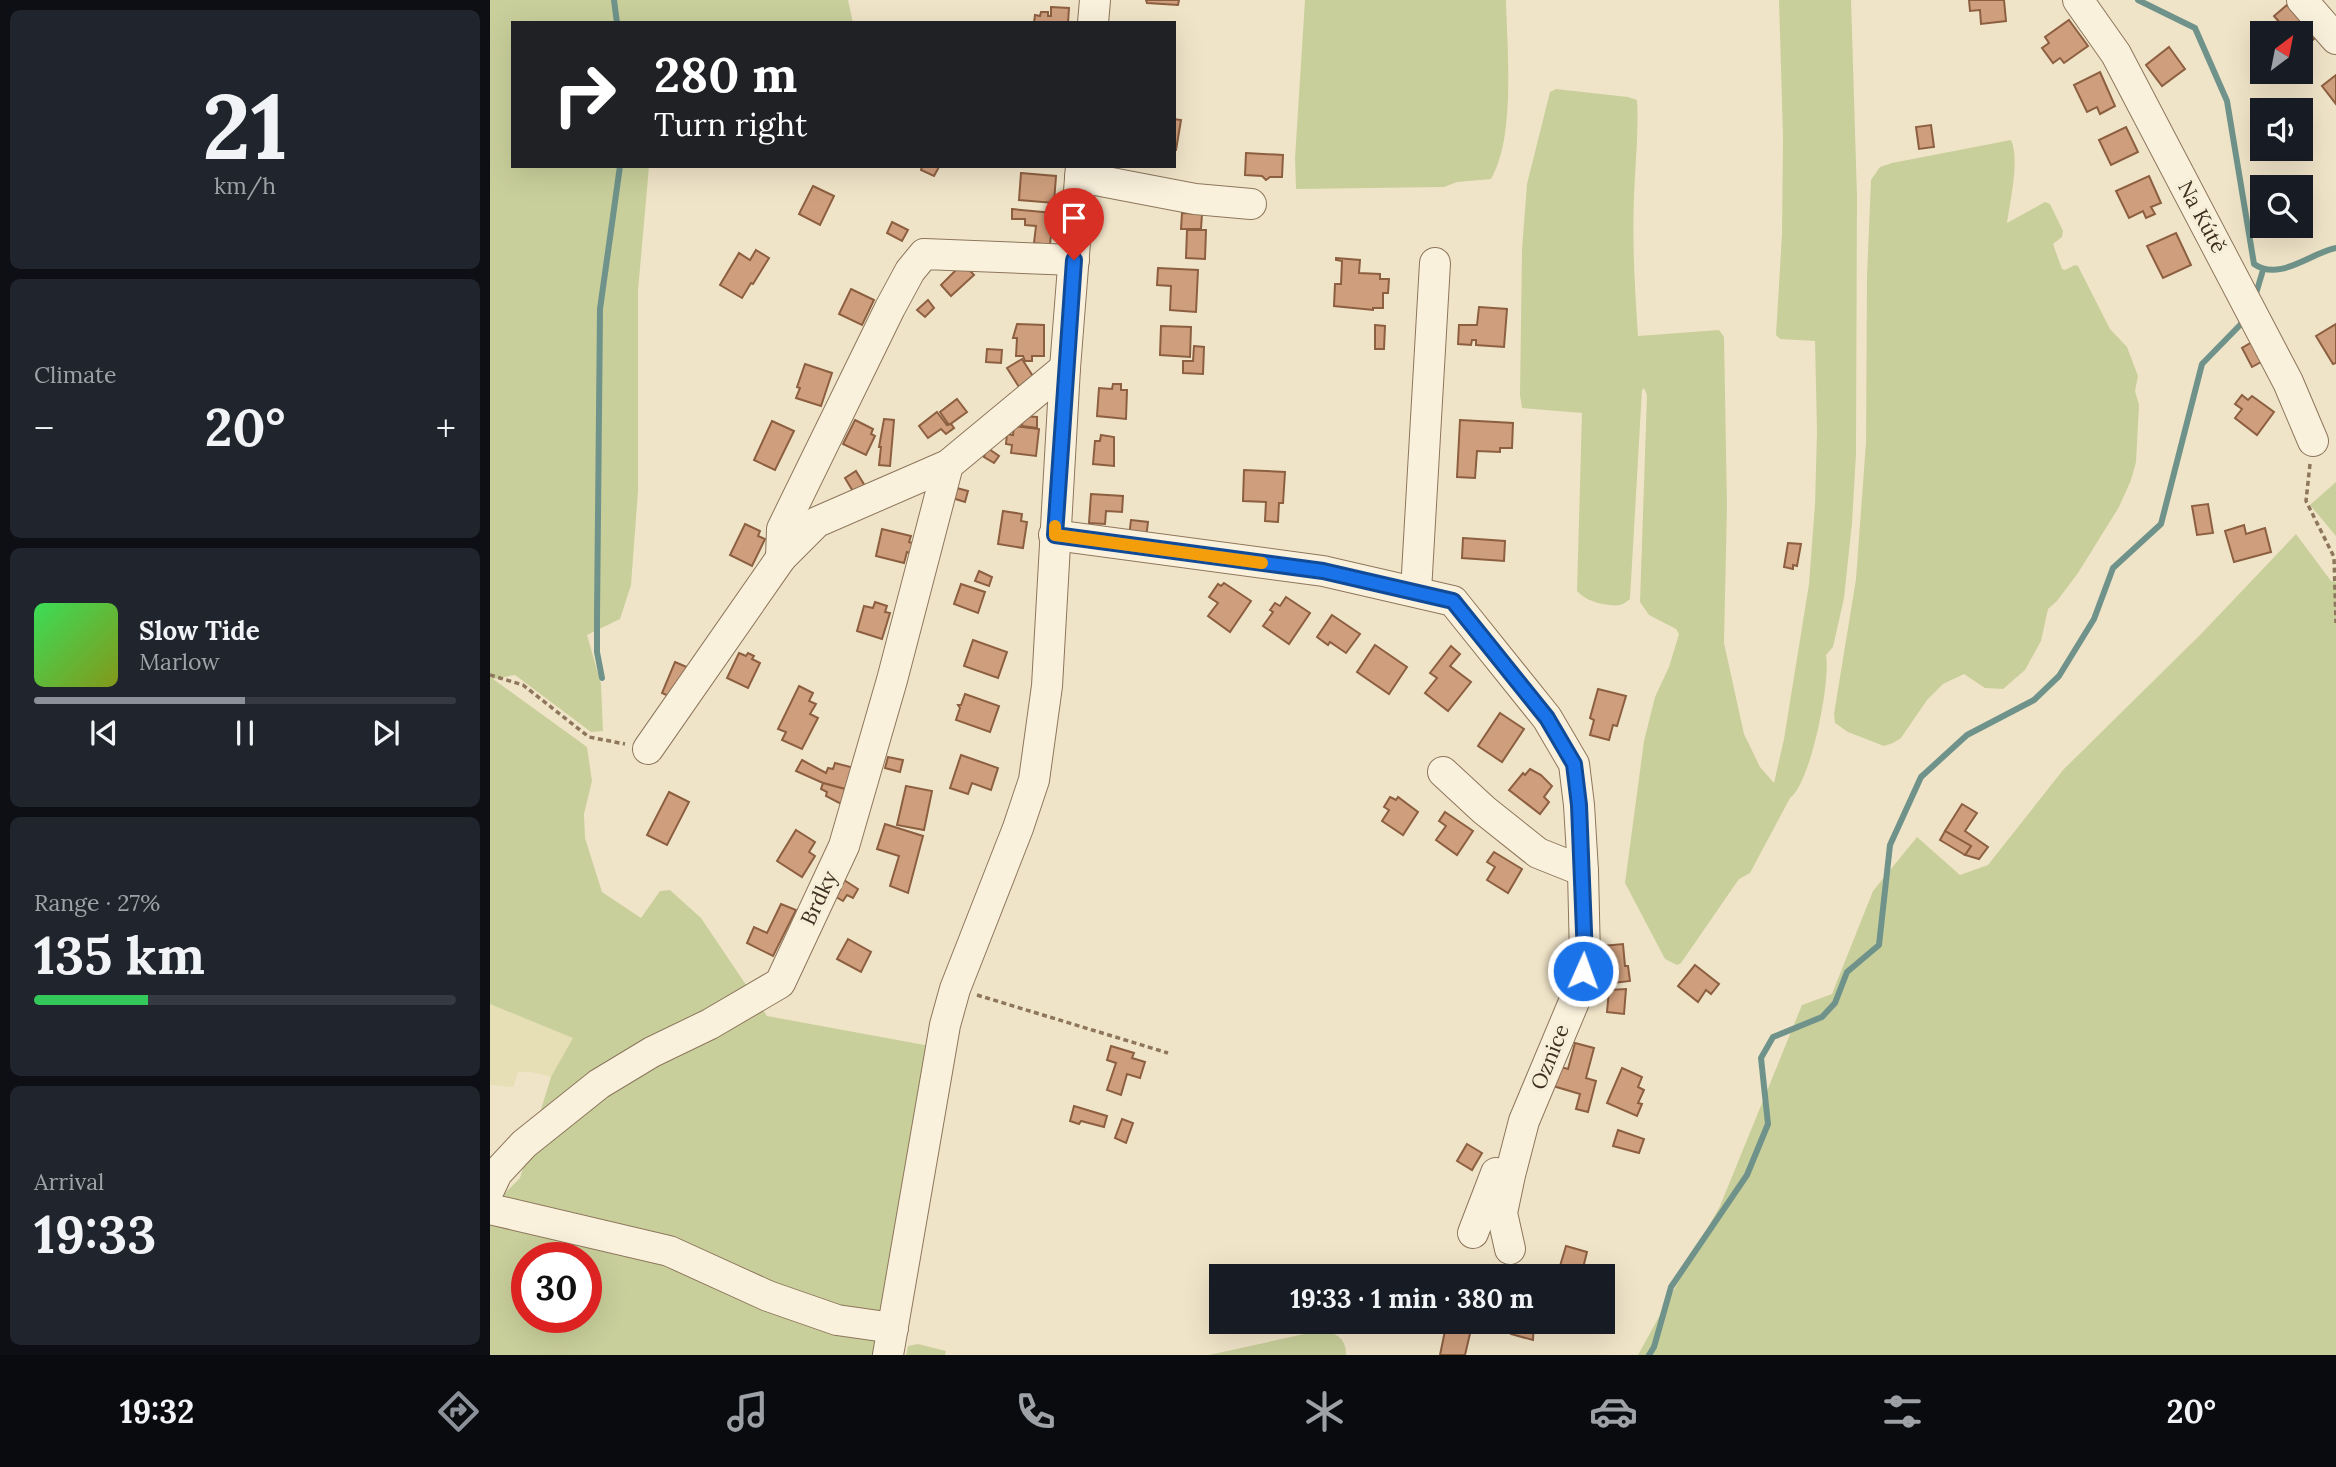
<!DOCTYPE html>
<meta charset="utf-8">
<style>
body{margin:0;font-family:Lora,serif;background:#20242c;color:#f1f3f6;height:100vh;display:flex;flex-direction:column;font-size:26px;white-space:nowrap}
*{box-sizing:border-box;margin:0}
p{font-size:23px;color:#9ea1a6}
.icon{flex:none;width:38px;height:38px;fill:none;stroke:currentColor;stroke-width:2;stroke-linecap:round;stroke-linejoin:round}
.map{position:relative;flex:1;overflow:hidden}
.panel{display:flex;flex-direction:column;gap:10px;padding:10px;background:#0d0f14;width:490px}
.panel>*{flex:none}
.guide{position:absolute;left:21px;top:21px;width:665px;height:147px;border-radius:0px;box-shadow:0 7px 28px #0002;background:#202124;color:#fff;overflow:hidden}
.needle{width:46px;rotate:32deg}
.tools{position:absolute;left:1760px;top:21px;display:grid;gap:14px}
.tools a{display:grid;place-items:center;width:63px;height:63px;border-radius:0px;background:#171b24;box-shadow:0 7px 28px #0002;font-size:35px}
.speed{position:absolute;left:21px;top:1242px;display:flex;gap:14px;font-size:35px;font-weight:700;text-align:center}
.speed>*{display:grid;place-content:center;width:91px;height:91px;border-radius:50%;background:#171b24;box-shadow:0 7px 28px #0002;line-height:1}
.speed .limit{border:10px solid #d22;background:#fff;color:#111}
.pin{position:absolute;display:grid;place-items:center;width:60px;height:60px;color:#fff;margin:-72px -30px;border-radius:50% 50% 50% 0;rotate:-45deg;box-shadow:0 0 7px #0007}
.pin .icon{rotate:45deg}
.me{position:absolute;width:77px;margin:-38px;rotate:2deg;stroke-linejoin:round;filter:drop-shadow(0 0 5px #0008)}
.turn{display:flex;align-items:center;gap:24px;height:147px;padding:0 28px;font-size:32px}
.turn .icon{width:91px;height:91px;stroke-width:2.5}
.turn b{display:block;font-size:49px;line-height:60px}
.big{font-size:52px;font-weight:800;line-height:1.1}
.panel .tile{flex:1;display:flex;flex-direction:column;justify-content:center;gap:10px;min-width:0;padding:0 24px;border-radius:10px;background:#20242c}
.panel .dial{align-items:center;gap:0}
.dial b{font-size:91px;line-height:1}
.song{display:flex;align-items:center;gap:21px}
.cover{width:84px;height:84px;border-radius:10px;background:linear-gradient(135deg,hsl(130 70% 55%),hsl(70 70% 35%))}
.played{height:7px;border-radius:4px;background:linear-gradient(90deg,#8c9099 50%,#363941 50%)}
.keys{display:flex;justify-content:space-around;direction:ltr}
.heat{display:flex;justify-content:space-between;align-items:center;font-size:38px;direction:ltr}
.charge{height:10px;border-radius:5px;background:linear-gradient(90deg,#34c759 27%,#363941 0)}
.trip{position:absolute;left:719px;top:1264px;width:406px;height:70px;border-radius:0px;background:#171b24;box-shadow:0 7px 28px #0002;font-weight:800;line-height:70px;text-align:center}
.tab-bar{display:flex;height:112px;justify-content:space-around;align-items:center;background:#090b0e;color:#9ea1a6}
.tab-bar .icon{width:49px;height:49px}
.tab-bar .current{color:#8c9099}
.tab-bar b{font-size:32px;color:#f1f3f6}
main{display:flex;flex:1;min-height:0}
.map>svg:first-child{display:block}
</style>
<main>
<section class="panel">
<div class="tile dial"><b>21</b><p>km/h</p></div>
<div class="tile"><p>Climate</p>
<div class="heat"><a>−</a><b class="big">20°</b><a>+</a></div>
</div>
<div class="tile">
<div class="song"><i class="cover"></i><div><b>Slow Tide</b><p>Marlow</p></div></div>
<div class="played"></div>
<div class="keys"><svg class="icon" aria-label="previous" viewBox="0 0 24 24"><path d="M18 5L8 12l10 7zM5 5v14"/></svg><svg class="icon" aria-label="pause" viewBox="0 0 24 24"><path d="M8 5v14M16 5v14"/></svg><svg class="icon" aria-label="next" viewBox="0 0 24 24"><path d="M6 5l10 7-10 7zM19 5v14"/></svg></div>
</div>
<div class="tile"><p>Range · 27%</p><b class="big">135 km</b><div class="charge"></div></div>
<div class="tile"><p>Arrival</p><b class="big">19:33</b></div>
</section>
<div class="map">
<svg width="1846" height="1355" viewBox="0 0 1846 1355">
<rect width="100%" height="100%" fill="#f0e4c8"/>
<polygon fill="#e6deb5" points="0,1004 84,1038 61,1077 41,1072 28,1072 23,1087 0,1085"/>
<g fill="#c9cf9b" fill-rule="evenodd">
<path d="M0,0H358L363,23H23V166H159L148,291V491L141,585L130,619L97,635L111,684L113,731L101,732L25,675L3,679L97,747L102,781L94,814L95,838L112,892L151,918L170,891L180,890L211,918L277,1016L440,1046L388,1355H0V1208L30,1178L61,1077L83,1038L0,1004ZM37,1258H96V1318H37Z"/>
<path d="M815,0H1016C1017,49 1026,137 1001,179L967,182L954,187L806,189L805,158Z"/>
<path d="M1289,0H1361L1367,196L1366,454L1362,523L1354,598L1343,647L1336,655C1341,680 1321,783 1300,798L1260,873L1249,879L1191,963L1187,965L1175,959L1135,883L1154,741L1165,697L1179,667L1189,634L1186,629L1159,615L1150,602L1157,395L1154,388L1152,390L1140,599C1137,601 1134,604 1130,605C1117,607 1095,601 1087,591L1092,413L1032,408L1030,395L1032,249L1037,184L1060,92L1066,89L1138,97L1147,100C1149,133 1145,165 1144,197C1142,243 1145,290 1148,336L1229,330L1234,337L1237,505L1234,643L1254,734L1270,767L1284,783L1294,739L1319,584L1325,504L1327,432L1325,341L1290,339L1286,335L1292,234L1293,137Z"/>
<path d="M1521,140C1530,159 1520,202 1517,223L1555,202L1560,204L1573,231L1572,237L1563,244L1572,269L1575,270L1585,265L1588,266L1620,329L1637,347L1648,376L1645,391L1649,405L1646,462L1641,480L1629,507L1588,573L1567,601L1558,609L1551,641L1535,670L1513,689L1495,688L1474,674L1453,684L1437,700L1411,738L1403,743L1394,746L1358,732L1345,723L1344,714L1366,579L1376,442L1377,276L1381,180L1390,167L1402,163Z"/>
<polygon points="1846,482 1846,536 1820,505"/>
<polygon points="1806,534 1841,581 1846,582 1846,1355 1148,1355 1230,1206 1312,1005 1342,994 1383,891 1427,837 1470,875 1498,865 1573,770 1712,633"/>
<path d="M828,1331C844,1332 856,1336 856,1355H719Z"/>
<polygon points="428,1344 456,1351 455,1355 416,1355 418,1346"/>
</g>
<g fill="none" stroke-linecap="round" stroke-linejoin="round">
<g stroke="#6f938a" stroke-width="6">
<polyline points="124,0 127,23"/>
<path d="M1648,0L1705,28L1737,101L1764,264C1790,282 1820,253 1846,248"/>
<polyline points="1765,297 1773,270"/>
<polyline points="112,678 107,652 107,618 110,309 130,166"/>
<polyline points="1159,1355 1164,1347 1181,1287 1257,1175 1278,1124 1271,1058 1283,1037 1332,1017 1345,1003 1357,972 1389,945 1400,845 1431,777 1477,735 1544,700 1569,676 1604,619 1623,568 1671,524 1712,364 1753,322"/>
</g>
</g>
<g fill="#cf9f7d" stroke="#8d5f41" stroke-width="2">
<polygon points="656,0 689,0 688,5 657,3"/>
<polygon points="1479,0 1514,0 1516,21 1491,24 1490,10 1480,11"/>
<polygon points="1797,5 1826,37 1811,51 1811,33 1799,33 1784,16"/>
<polygon points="561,7 579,8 578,23 544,23 545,15 550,16 551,12 558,12 558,16 561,16"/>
<polygon points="1579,20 1598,46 1574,63 1570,58 1563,63 1552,48 1559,43 1555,37"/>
<polygon points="1679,47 1695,69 1672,86 1656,65"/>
<polygon points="1610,72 1625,106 1610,114 1607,107 1597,112 1584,85"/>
<polygon points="1846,75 1846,104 1832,86"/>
<polygon points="684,119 691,120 686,150 684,150"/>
<polygon points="1441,125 1444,147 1429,149 1426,127"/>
<polygon points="1636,127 1648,152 1621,165 1609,140"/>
<polygon points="756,153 793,155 792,177 780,177 776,180 772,176 755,175"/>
<polygon points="432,166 448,166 449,167 444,176 431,170"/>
<polygon points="531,173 566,176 564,203 529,200"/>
<polygon points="1659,176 1671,203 1661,207 1665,214 1656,218 1653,211 1639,218 1626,191"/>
<polygon points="323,186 344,196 330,225 309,214"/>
<polygon points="522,209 563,213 560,245 544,243 546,226 535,225 535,219 522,219"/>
<polygon points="692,213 712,214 711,229 691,229"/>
<polygon points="402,222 418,230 412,241 397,233"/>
<polygon points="697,230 716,230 715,259 696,258"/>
<polygon points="1686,233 1701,265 1673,278 1657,246"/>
<polygon points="266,250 279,258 263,284 261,283 252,298 230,285 249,253 260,260"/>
<polygon points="846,258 870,260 869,273 890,274 890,279 899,279 898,293 893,293 893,308 883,308 883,310 844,306 845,284 851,284 852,261 846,260"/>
<polygon points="473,263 484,275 461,296 451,285"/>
<polygon points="668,268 708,270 706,312 680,310 681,286 667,285"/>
<polygon points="361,289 384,300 372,325 349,314"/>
<polygon points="438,300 444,308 435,317 427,310"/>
<polygon points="989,307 1017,309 1014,347 986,345 986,340 982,340 981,345 968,344 969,325 987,325"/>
<polygon points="527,324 554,325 554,356 542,356 542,361 535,361 533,356 526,356 527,338 523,338"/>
<polygon points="1846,324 1846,363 1843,364 1826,336"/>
<polygon points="885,325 895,326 894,349 885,349"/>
<polygon points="671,326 701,327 700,357 670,355"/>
<polygon points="1769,338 1780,357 1762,367 1752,348"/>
<polygon points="704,346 714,347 713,374 693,373 693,361 703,361"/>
<polygon points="497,349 512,350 511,363 496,362"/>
<polygon points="532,359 544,378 529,387 517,368"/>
<polygon points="315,364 342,373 331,406 306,398 310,388 307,387"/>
<polygon points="623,384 631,384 631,390 637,390 636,419 607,416 609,388 622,389"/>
<polygon points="1752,395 1758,400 1762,396 1784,412 1767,435 1745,418 1752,409 1745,404"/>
<polygon points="467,399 477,412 459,425 450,412"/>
<polygon points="447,412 457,425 461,424 464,428 456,434 451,429 438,438 429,426"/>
<polygon points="533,416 547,417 547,428 532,426"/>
<polygon points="394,419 404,420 400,466 389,465 391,447 389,447"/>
<polygon points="365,420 383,429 381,434 385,436 376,455 353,444"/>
<polygon points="970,420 1023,423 1022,448 1010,448 1010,452 987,451 985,478 967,477"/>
<polygon points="282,421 304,431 285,470 264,460"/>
<polygon points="524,426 549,429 546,456 521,453 522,445 516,444 517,434 523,435"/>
<polygon points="611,435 624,437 624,466 603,464 605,441 610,441"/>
<polygon points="489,442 509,456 504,463 494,457 495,454 494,456 484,450"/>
<polygon points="754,470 795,472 793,503 789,503 788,522 775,521 776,502 753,501"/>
<polygon points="366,471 375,486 364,493 355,478"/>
<polygon points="463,487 478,491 475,502 459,497"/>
<polygon points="601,494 633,496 632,512 616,511 615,524 599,523"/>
<polygon points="1718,504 1723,533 1707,535 1702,506"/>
<polygon points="513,511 532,514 531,521 537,522 533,548 508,544"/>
<polygon points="641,520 658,522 656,538 639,537"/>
<polygon points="255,524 270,531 268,536 275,539 262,566 240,555"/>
<polygon points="1754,525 1756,534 1775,528 1781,552 1744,562 1735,531"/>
<polygon points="392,529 421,536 419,542 426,544 424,554 417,552 414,563 386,556"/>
<polygon points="973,538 1015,541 1014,561 972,558"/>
<polygon points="1298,543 1311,544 1307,566 1303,565 1303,569 1294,567"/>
<polygon points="489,571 502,577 499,586 485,581"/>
<polygon points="734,583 761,601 740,632 718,616 728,603 719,597 728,584 731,586"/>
<polygon points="471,584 495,592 488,613 464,604"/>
<polygon points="796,597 820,613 799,644 773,626 783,612 780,610 785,603 790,606"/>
<polygon points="385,602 397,606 395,612 400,613 392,639 367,631 374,606 383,608"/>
<polygon points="842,615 870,634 856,653 840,642 838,645 827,637"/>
<polygon points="483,640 517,652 508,678 474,666"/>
<polygon points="885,645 917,667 899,694 867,672"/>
<polygon points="961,646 970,654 960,666 981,682 958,711 935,693 947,678 940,673"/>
<polygon points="249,653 256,656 258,653 264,656 262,659 270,663 258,688 237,678"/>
<polygon points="185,662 199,668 185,699 172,693"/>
<polygon points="309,686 323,693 319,701 326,704 320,714 328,718 312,749 292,740 296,732 288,729"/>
<polygon points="1108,689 1136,696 1127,726 1123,725 1119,740 1100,735 1104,720 1100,718"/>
<polygon points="475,694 509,706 500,732 466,720 470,708 468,705 471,705"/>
<polygon points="1010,713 1034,729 1012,762 988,746"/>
<polygon points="471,755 508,768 501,790 482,783 478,794 460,788"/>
<polygon points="398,757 413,760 410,772 395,768"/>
<polygon points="312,760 336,773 338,768 343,769 345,763 368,769 362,791 333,783 306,771"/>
<polygon points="1040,769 1051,775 1062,786 1054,797 1059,802 1050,814 1019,790 1033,773 1035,775"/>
<polygon points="333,783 362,791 357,807 336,796 337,792 331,789"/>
<polygon points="416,786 442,791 434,830 407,825"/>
<polygon points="179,792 199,802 177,845 157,835"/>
<polygon points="900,797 906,800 908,797 928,812 913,835 892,821 899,810 894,807"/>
<polygon points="1472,804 1487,813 1475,831 1498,847 1489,859 1475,855 1481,846 1455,831"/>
<polygon points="955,812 983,831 967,855 946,840 956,826 949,821"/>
<polygon points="395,824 433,836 418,893 400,886 409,856 387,849"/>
<polygon points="306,830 325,842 319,852 325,856 312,877 287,861"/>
<polygon points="1455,831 1481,846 1475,855 1450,840"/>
<polygon points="1004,852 1032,869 1018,893 997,880 1005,867 997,862"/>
<polygon points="354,880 368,889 363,898 357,895 353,901 341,894"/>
<polygon points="291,904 306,910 283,956 257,943 264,927 277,933"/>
<polygon points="358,939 381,952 371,972 347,959"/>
<polygon points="1133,944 1135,966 1138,966 1140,981 1116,984 1115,970 1106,971 1105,959 1114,958 1113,946"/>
<polygon points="1205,965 1229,984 1221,994 1216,990 1208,1002 1188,986"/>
<polygon points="1136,989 1134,1014 1117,1012 1119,990"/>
<polygon points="1085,1043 1104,1048 1096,1078 1106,1081 1098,1112 1086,1109 1090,1094 1063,1086 1068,1066 1078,1069"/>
<polygon points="621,1046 644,1053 642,1058 655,1062 650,1078 637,1074 631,1095 617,1090 626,1063 617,1060"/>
<polygon points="1132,1068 1152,1077 1148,1087 1154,1090 1148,1103 1152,1104 1147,1116 1117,1103"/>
<polygon points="584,1106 617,1116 614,1127 591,1121 589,1124 580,1121"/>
<polygon points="632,1119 643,1123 636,1143 625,1138"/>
<polygon points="1128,1130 1154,1139 1149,1153 1123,1146"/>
<polygon points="977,1144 992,1153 982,1170 967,1161"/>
<polygon points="1076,1246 1097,1252 1091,1276 1067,1276"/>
<polygon points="957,1321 983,1321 975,1355 950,1355"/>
<polygon points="1022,1321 1044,1321 1043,1340 1021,1334"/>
</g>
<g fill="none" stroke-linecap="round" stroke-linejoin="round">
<defs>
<g id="minor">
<polyline points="1588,0 1626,54 1798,382 1823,441"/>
<polyline points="1812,0 1846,39"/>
<polyline points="603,23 605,0"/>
<polyline points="590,177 705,199 761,204"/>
<polyline points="564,535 833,571 963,601 1057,718 1084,764 1089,805 1093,871 1095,957 1091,985 1034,1121 1020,1175 1012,1213 1020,1249"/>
<polyline points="291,558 292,529 400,308 420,271 434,254 584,260"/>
<polyline points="926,591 945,263"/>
<polyline points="158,749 291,558 327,522 458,465 575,368"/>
<polyline points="953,772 994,810 1048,853 1093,871"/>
<polyline points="0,1188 7,1173 34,1144 109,1084 162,1052 220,1024 290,983 354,846 402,680 458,465"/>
<polyline points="0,1209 179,1251 278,1296 347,1320 403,1328"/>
<polyline points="983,1233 1006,1173"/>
<polyline points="398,1355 455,1025 465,989 528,828 544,780 557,686 575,368 591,166"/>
</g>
</defs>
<use href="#minor" stroke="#8d765c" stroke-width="32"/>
<g stroke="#8d765c" stroke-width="3.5" stroke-dasharray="5 3.5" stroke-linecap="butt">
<polyline points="1820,464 1816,501 1844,557 1846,623"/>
<polyline points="0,675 33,685 99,737 135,744"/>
<polyline points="487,995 678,1053"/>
</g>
<use href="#minor" stroke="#faf1dc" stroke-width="30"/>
</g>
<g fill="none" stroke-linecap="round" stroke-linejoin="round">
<defs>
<polyline id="route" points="584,260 565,535 833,571 963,601 1057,718 1084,764 1089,805 1095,957 1093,971"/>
</defs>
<use href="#route" stroke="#114b97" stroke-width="18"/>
<use href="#route" stroke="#1a73e8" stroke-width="12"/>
<polyline stroke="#f59e0b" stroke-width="12" points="565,526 565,535 772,563"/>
</g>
<g text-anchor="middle" stroke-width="7" stroke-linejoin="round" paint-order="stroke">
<g font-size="21" fill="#3d2e20" stroke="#f7eed8">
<text transform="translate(1712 217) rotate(62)" y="7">Na Kútě</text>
<text transform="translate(329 898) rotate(-65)" y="7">Brdky</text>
<text transform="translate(1060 1057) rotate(-68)" y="7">Oznice</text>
</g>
</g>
</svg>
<div class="tools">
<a><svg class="needle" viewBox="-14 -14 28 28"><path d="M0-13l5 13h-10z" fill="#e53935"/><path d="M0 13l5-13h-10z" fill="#9ea1a6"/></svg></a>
<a><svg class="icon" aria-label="sound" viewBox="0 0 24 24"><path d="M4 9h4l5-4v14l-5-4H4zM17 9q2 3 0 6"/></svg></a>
<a><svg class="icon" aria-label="search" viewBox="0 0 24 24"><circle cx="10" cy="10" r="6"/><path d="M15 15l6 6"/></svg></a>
</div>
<div class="speed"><div class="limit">30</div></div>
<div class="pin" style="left:584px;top:260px;background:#d93025"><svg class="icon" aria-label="arrive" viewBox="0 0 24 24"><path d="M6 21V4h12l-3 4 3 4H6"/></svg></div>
<svg class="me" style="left:1093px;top:971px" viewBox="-20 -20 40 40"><circle r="17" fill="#1a73e8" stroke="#fff" stroke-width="3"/><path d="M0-11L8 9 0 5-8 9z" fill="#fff"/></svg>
<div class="trip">19:33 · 1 min · 380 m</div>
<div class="guide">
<div class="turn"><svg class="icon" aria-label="right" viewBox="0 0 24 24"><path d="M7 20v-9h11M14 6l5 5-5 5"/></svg><div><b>280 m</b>Turn right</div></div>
</div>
</div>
</main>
<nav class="tab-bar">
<b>19:32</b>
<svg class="icon current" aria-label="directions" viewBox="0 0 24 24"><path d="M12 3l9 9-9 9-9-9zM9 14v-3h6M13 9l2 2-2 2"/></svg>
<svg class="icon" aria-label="music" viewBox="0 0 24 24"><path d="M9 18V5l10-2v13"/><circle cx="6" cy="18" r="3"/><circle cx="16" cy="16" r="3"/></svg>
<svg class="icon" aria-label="phone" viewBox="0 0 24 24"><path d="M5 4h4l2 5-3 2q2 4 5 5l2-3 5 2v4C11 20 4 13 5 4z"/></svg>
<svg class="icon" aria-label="climate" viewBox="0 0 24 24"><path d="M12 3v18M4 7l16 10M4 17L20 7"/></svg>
<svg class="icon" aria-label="car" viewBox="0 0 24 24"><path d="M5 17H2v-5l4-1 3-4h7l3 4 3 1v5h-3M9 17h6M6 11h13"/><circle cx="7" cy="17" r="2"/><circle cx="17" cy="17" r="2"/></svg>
<svg class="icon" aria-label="filters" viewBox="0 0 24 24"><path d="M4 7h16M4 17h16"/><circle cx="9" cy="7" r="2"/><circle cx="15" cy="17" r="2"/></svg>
<b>20°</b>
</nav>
